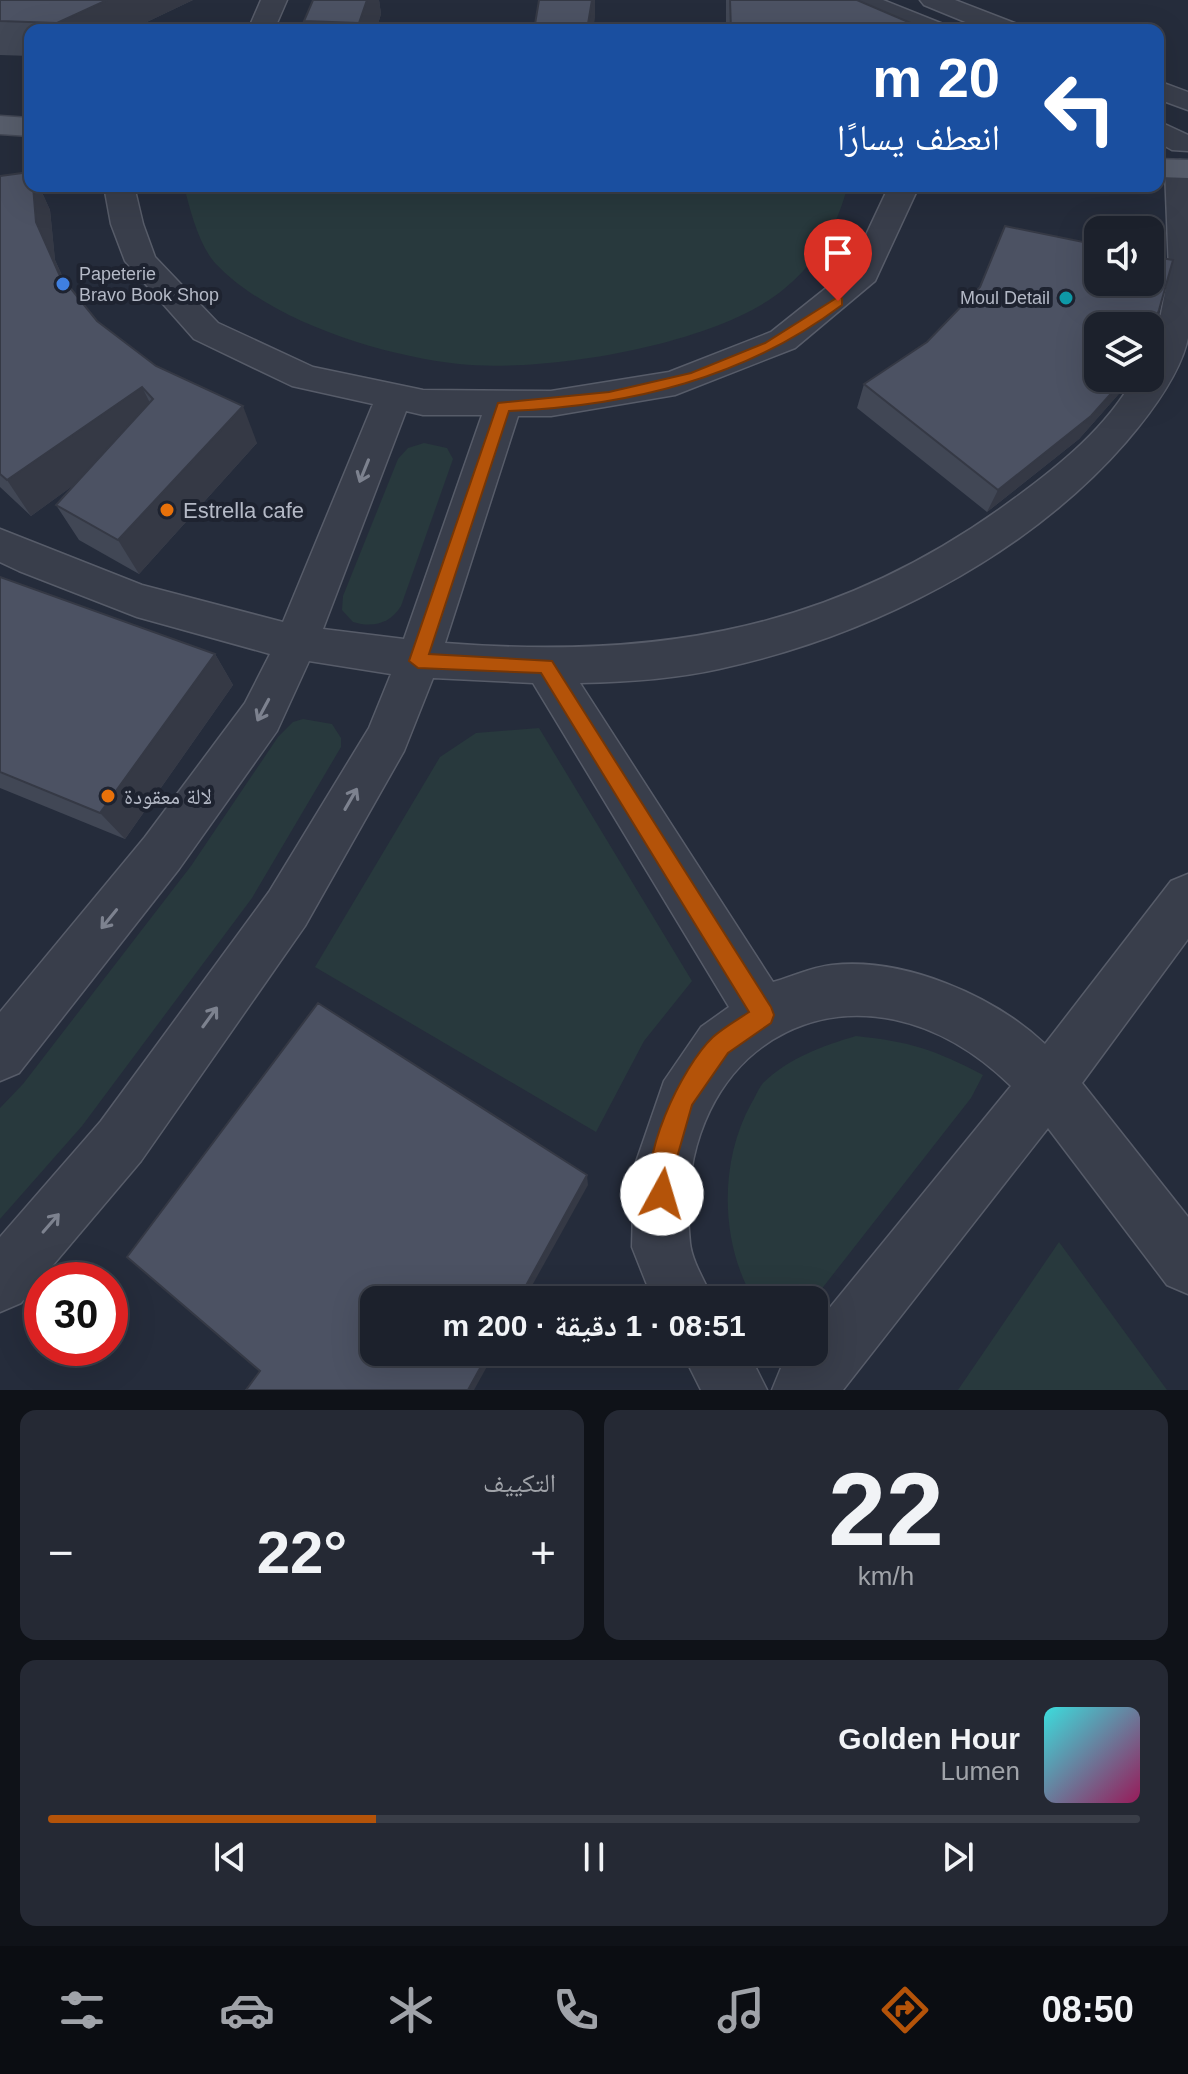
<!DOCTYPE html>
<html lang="ar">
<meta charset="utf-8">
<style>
body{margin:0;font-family:Helvetica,"Noto Naskh Arabic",sans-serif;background:#252934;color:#f1f3f6;direction:rtl;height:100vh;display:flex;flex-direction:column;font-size:30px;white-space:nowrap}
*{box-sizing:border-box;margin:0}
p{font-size:26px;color:#a0a3a9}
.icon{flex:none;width:44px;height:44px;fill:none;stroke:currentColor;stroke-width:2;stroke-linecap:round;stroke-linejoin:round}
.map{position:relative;height:1390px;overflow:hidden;direction:ltr}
.side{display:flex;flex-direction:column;gap:20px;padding:20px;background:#0f1218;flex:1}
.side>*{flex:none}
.banner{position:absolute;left:24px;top:24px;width:1140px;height:168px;border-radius:16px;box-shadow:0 8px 32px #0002,0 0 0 2px #3a3e48;direction:rtl;background:#1a4fa0;color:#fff;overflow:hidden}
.buttons{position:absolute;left:1084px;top:216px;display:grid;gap:16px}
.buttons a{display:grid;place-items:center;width:80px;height:80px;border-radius:16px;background:#1c212c;box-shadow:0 8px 32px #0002,0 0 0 2px #3a3e48;font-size:40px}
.speed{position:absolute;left:24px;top:1262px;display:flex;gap:16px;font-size:40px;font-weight:700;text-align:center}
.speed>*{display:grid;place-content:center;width:104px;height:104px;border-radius:50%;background:#1c212c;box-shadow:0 8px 32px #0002,0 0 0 2px #3a3e48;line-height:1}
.speed .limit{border:12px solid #d22;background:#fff;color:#111}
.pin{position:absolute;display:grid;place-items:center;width:68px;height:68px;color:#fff;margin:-82px -34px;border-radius:50% 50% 50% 0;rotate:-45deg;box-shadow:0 0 8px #0007}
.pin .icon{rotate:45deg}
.me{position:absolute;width:88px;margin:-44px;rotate:6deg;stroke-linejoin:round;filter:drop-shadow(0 0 6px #0008)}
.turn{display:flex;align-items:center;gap:28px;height:168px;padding:0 32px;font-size:36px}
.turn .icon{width:104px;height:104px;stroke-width:2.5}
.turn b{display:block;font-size:56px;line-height:68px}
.big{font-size:60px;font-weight:800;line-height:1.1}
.side .tile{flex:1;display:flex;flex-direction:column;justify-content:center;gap:12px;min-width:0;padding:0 28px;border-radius:16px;background:#252934}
.side .dial{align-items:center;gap:0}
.dial b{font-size:104px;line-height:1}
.song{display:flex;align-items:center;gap:24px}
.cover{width:96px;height:96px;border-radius:12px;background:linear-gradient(135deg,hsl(180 70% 55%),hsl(330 70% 35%))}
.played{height:8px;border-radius:4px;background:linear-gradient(90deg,#b45309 30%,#3a3e48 30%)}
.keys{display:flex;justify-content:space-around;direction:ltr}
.heat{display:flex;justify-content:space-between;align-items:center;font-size:44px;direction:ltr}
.side .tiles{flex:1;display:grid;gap:20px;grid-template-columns:1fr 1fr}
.tile:last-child{grid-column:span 2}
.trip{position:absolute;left:360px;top:1286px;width:468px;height:80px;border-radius:16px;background:#1c212c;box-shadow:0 8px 32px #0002,0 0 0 2px #3a3e48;font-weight:800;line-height:80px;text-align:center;direction:rtl}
.tab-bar{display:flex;height:128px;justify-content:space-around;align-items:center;background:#0b0d12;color:#a0a3a9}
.tab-bar .icon{width:56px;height:56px}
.tab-bar .active{color:#b45309}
.tab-bar b{font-size:36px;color:#f1f3f6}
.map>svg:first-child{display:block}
</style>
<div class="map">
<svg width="1188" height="1390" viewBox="0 0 1188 1390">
<rect width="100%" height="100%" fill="#252c3b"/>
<g fill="#28393d">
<path d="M184,186H792L847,188C836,229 817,262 784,289C717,345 545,373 459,364C382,356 270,321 216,264C199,246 190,210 184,186Z"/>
<path d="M424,443L447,448L453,459L401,606C390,624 372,628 353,622L342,610L343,596L398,459L408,448Z"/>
<polygon points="303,719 332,724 341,738 341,747 252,898 82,1126 0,1219 0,1108 23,1084 191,866 278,737 293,722"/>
<polygon points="539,728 692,981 644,1041 596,1132 315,967 440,757 476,733"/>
<path d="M856,1036C911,1042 933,1049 983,1075L971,1098L813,1300H754C720,1243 719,1162 751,1104C755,1098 758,1089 763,1083C789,1058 822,1046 856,1036Z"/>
<polygon points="1059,1242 1167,1390 958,1390"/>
</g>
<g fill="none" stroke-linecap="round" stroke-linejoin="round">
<defs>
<g id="minor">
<polygon points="261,0 287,0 274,30 248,30"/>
<polygon points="848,0 883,0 943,24 947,30 912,30 852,5"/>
<polygon points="920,0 955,0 1017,24 1021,30 985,30 924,5"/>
<polygon points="1158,81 1188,92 1188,110 1158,99"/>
<polygon points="1158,121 1188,135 1188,151 1172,150 1158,142"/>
<path d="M1180,160L1188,162C1188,203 1188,243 1188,283C1188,301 1188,321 1188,338C1180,375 1150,414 1126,442C1025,558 868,637 719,669C674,679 627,682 580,683L773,982C791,977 812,967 832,965C903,957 993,995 1045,1044L1171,881L1188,874V939L1082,1083L1188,1217V1294L1167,1285L1048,1128L843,1390H772L781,1368L794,1352H814V1327L1011,1086C862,940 668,1036 690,1243C692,1262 706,1283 713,1300H653L632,1247L634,1168L664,1081L701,1027L729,1007L533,683L433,678L404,751L305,926L141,1161L21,1303L0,1312V1237L101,1121L269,892L369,728L391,674L309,661L277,731L179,869L19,1073L0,1081V1012L145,837L245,703L270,654L137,617L19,571L0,562V529L142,585L283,622L373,404L292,386L194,339L125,261L111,224L104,186H134L143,224L155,257L218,323L313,367L423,390L551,391L669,372L771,332L850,269L889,186H919L875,281L795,348L675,395L551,416H518L445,643C660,660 839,629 1015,498C1059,466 1107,427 1134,378H1150V346L1159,324L1169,272L1165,169L1169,163ZM406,411L423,415H482L404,639L323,629Z"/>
<polygon points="682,1352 748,1352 767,1390 701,1390"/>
</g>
<g id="major">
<polygon points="0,116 30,118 30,136 0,134"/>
<polygon points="1158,159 1188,160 1188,178 1158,177"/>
</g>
</defs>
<use href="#minor" stroke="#575c69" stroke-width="3"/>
<use href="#major" stroke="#424754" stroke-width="3"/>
<use href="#minor" fill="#393e4b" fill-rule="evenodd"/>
<use href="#major" fill="#575d6b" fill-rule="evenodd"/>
</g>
<g fill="#414755">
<polygon points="0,0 193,0 130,30 30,30 30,56 0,55"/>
<polygon points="313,0 379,0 381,14 376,30 306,30 304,21"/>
<polygon points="726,0 857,0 927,30 726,30"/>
<polygon points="0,176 30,186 39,186 50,210 55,260 64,280 97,321 257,443 139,574 79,540 56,505 75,484 31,516 0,487"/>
<polygon points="1098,378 1130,378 1124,388 1079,439 987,512 857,408 864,384"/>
<polygon points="0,577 215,654 233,685 125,839 0,788"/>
</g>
<g fill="#353945">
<polygon points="107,0 193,0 130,30 60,30 57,23"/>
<polygon points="367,0 379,0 381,14 376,30 360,30 359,23"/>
<polygon points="592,0 595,0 595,18 593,30 587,30"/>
<polygon points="33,186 39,186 50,210 55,260 78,311 59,274 36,222"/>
<polygon points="1125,378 1130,378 1124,388 1079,439 987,512 998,490"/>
<polygon points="142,387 160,423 31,516 7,480"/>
<polygon points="243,406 257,443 139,574 118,540"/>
<polygon points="215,654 233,685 125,839 100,813"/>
<polygon points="587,1175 588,1185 524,1300 518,1300"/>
<polygon points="489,1352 495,1352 474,1390 468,1390"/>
</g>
<g fill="#4c5263" stroke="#353945" stroke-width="2">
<polygon points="0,0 107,0 57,23 0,21"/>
<polygon points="313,0 367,0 359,23 304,21"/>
<polygon points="539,0 592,0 587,30 534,30"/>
<polygon points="730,0 857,0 927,30 731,30"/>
<polygon points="30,172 30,186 33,186 36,222 59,274 97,321 156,366 243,406 118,540 56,505 153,399 142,387 7,480 0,474 0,176"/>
<polygon points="1005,226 1098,245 1098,282 1150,282 1150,256 1173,260 1159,310 1150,333 1150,326 1098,326 1098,378 1125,378 1091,416 998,490 864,384 927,342 980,287"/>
<polygon points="0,577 215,654 100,813 0,772"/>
<polygon points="318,1003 587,1175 518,1300 374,1300 374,1352 489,1352 468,1390 246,1390 260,1371 127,1257"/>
</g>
<defs><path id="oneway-shaft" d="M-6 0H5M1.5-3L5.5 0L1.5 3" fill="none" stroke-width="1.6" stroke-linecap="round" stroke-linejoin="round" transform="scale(2)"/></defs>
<g stroke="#7d828f">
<use href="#oneway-shaft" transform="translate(364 471) rotate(112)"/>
<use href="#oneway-shaft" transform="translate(263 710) rotate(118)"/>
<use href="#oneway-shaft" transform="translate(351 799) rotate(-60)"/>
<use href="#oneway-shaft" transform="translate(109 919) rotate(129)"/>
<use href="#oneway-shaft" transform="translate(210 1017) rotate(-54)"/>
<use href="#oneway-shaft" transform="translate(51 1223) rotate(-49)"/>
</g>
<path fill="#b45309" stroke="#753606" stroke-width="2" d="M838,297L842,298V305C745,378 630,406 509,411L429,654L552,661L771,1007L774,1015L771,1023L728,1053L692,1105L674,1168L673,1194L670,1203L662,1206L653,1203C636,1162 682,1066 713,1037C723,1028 737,1020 749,1012L541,673L418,668L409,661L498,403L609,392L691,373L765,343Z"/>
<circle fill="#3f7fe0" stroke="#1e2330" stroke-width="3" cx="63" cy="284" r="8"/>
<circle fill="#0f9aa8" stroke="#1e2330" stroke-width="3" cx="1066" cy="298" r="8"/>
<g fill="#e8710a" stroke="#1e2330" stroke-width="3">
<circle cx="167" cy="510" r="8"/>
<circle cx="108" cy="796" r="8"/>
</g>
<g text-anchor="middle" stroke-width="8" stroke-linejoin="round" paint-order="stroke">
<g font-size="18" fill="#b4b9c6" stroke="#1e2330" text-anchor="start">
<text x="79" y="280">Papeterie<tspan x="79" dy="21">Bravo Book Shop</tspan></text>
<text x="1050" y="304" text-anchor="end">Moul Detail</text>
</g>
<g font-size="22" fill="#b4b9c6" stroke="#1e2330" text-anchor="start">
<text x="183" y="518">Estrella cafe</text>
<text x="124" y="804">لالة معقودة</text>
</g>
</g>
</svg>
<div class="buttons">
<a><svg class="icon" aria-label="sound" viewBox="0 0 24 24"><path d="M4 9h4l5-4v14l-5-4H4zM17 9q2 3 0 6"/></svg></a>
<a><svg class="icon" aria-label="layers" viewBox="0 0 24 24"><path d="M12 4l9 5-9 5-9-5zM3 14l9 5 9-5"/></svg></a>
</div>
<div class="speed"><div class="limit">30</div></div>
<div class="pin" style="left:838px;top:301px;background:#d93025"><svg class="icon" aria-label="arrive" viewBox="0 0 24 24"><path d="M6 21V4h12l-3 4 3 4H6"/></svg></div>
<svg class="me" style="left:662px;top:1194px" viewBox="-20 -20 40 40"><circle r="19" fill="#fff"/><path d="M0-13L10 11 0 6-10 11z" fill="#b45309"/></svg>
<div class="trip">08:51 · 1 دقيقة · 200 m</div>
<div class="banner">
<div class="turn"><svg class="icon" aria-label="left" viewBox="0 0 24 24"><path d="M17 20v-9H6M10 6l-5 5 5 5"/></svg><div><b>20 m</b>انعطف يسارًا</div></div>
</div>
</div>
<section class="side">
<div class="tiles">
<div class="tile dial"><b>22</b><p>km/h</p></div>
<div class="tile"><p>التكييف</p>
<div class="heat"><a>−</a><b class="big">22°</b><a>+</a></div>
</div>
<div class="tile">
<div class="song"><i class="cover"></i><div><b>Golden Hour</b><p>Lumen</p></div></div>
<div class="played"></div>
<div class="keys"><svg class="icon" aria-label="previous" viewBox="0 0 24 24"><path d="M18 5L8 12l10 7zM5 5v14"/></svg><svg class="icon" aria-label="pause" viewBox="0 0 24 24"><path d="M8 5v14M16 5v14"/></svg><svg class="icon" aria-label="next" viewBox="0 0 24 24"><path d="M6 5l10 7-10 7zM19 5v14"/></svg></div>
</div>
</div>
</section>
<nav class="tab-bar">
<b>08:50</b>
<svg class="icon active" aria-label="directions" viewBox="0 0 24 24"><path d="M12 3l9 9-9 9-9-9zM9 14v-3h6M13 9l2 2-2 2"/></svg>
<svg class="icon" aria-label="music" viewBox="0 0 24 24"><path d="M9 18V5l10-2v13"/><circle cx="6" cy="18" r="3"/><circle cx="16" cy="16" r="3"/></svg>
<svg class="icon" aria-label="phone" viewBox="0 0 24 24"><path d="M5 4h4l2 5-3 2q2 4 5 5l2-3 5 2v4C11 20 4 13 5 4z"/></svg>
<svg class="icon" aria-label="climate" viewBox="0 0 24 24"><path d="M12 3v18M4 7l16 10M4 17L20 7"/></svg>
<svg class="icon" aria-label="car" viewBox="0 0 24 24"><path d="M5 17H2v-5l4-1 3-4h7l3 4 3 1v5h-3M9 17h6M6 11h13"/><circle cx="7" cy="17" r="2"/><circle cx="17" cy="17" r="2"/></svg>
<svg class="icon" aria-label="filters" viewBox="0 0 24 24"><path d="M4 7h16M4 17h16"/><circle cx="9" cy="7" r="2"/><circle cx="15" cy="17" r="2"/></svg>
</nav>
